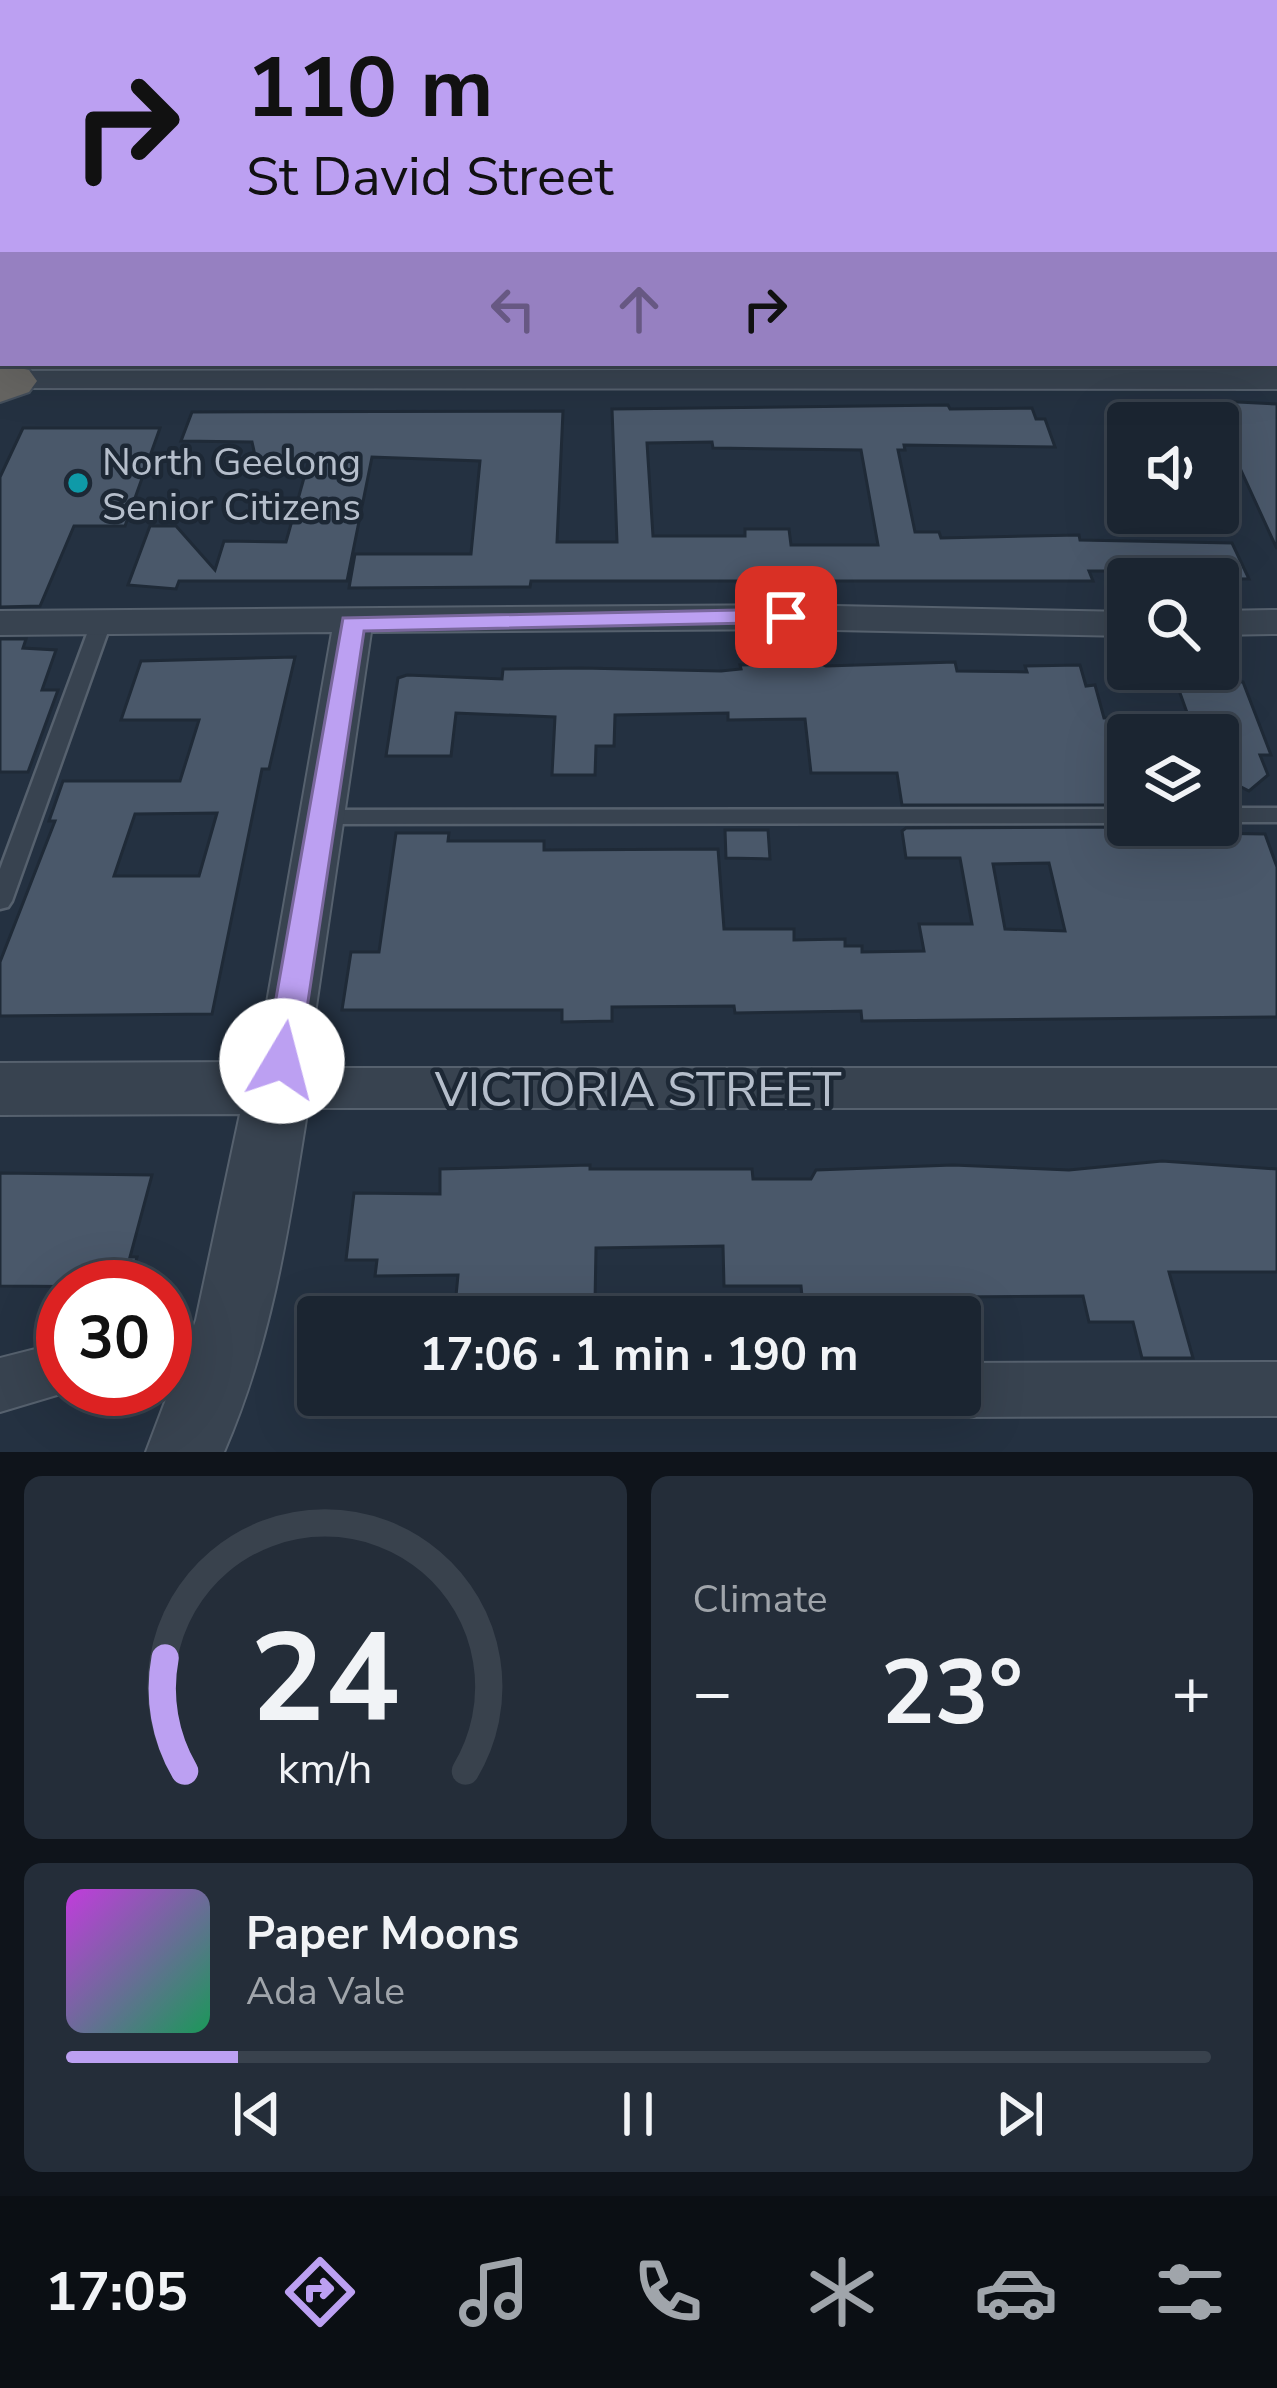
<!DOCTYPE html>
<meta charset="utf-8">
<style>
body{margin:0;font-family:"Nunito Sans",sans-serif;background:#242d39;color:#f1f3f6;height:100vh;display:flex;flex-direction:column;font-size:45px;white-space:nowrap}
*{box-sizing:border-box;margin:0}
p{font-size:39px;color:#a0a5ab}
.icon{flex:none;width:66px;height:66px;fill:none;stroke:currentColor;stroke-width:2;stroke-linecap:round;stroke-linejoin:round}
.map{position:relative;height:1452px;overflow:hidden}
.details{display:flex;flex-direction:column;gap:24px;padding:24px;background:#0f141b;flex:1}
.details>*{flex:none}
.guide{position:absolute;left:0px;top:0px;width:1278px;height:366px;box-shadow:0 12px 48px #0002,0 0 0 3px #39424d;background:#bca0f2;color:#111;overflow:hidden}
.controls{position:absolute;left:1107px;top:402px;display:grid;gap:24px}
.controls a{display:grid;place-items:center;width:132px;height:132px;border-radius:12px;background:#1b2531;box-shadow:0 12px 48px #0002,0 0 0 3px #39424d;font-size:60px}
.speed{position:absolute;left:36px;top:1260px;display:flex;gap:24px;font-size:60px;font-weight:700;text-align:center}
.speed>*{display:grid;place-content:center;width:156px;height:156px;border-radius:50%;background:#1b2531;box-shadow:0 12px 48px #0002,0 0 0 3px #39424d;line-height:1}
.speed .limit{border:18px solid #d22;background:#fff;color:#111}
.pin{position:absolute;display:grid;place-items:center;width:102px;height:102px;color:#fff;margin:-51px;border-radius:24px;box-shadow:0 6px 18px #0006}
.me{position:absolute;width:132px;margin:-66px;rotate:8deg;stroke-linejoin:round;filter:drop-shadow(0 0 9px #0008)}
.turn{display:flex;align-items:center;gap:42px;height:252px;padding:0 48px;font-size:54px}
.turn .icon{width:156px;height:156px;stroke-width:2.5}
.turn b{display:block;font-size:84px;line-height:102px}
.lanes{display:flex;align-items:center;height:114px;padding:0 48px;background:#0003;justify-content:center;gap:60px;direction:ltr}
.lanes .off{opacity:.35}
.big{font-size:90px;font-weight:700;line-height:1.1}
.details .tile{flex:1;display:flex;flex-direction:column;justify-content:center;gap:18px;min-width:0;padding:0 42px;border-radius:18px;background:#242d39}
.details .dial{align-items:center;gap:0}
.dial svg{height:312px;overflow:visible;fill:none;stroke:#39424d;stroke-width:7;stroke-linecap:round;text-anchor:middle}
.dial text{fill:#f1f3f6;stroke:none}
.song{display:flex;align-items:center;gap:36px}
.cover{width:144px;height:144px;border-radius:18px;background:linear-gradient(135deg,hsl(290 70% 55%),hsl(150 70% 35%))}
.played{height:12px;border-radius:6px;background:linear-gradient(90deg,#bca0f2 15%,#39424d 15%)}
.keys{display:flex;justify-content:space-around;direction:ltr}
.heat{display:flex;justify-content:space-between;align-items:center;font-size:66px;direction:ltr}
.details .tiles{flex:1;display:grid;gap:24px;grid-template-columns:1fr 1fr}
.tile:last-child{grid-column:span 2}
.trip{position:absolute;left:297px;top:1296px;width:684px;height:120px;border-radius:12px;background:#1b2531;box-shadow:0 12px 48px #0002,0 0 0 3px #39424d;font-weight:700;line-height:120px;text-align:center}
.menu{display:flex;height:192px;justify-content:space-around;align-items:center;background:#0b0f14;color:#a0a5ab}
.menu .icon{width:84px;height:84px}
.menu .active{color:#bca0f2}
.menu b{font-size:54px;color:#f1f3f6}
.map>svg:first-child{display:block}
</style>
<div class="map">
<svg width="1277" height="1452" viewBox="0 0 1277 1452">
<rect width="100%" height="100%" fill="#243141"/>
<polygon fill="#263f41" points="236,0 1109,0 1109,3 235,3"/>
<g fill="#4a586a" stroke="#1f2a37" stroke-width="3" fill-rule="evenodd">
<polygon points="1218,401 1277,404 1277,549 1218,420"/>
<path d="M948,405L950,409L1032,408L1036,419H1045L1055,447L904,445L905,450H898L915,532H939L941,538L1079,535L1080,540L1232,543L1249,579L1155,578L1153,571H1089L1093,581H531L530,587L349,588L355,554H471L480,461L372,457L347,581H179L176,589L128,585L150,526H176L215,570L224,541L286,542L309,460H256L252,442L181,441L192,412L563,411L557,542H617L612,409ZM712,442L713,448L861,450L878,545H791L789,529H745V536H653L647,443Z"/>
<polygon points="23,428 160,428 125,526 74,526 40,606 0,607 0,477"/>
<polygon points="0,639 26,639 23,648 56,650 42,690 58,690 28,772 0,772"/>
<polygon points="797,655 826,666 955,662 957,671 1027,672 1025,666 1080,665 1086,686 1095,685 1104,718 1108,718 1128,784 1128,805 902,805 897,773 811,773 805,719 728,720 728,713 615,715 614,746 596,746 595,775 552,775 555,717 456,713 451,756 386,756 398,678 407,675 502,679 503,669 581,668 721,671 741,669 740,665 798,664"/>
<path d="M295,657L269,769H262L212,1014L0,1016V962L55,821H49L63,781H180L199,720H121L141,661ZM217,813L199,876H114L135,814Z"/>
<polygon points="1175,679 1243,682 1271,755 1260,755 1268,775 1249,791 1218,775 1218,735 1195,735"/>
<path d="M1128,827V832L1265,834L1277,867V1017L862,1021L861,1011L735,1013L734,1006L612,1007V1021L562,1022V1010H342L351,952H379L396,833H449L448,841H544V850L718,849L724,929H794V940L845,939V946H862V952L924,951L919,924H972L960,858H906L902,831L906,828ZM1049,863L1065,931L1005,929L993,864Z"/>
<polygon points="725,830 768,830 770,859 726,858"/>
<polygon points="1162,1161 1277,1169 1277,1272 1169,1272 1193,1358 1142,1358 1133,1322 1089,1322 1083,1296 955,1297 960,1317 804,1317 801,1286 724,1286 723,1246 596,1248 595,1301 499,1301 498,1317 454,1317 458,1275 375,1276 377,1260 346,1260 354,1193 440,1194 440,1169 590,1165 590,1169 752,1169 753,1179 811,1179 816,1170 953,1165 1069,1170"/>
<polygon points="0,1173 152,1175 130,1257 137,1257 129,1287 0,1286"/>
</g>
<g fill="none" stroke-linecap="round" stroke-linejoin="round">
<defs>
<g id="service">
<polygon points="563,0 575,0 574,3 562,3"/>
<polygon points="3,150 3,160 0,161 0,151"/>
<polygon points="101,617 111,623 12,901 8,907 0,909 0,869 91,623"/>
<rect x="1218" y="808" width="59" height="14"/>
<polygon points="1128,809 1128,823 319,824 308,817 319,810"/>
</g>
<g id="minor">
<rect x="1275" y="67" width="2" height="14"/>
<polygon points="1275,263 1277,264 1277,284 1275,283"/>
<polygon points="1277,369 1277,389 0,388 0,374 11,371"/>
<polygon points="786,605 1128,612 1128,636 786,629 371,632 307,1068 1277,1068 1277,1108 278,1108 260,1102 252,1088 332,632 0,635 0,611"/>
<polygon points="1277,610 1277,634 1218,635 1218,611"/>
<polygon points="63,1342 63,1389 77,1389 0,1412 0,1358"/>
<polygon points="1277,1362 1277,1416 960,1417 939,1409 932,1395 960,1395 960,1363"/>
</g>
<path id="tertiary" d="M278,1062L301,1070L311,1088C291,1212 275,1335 224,1452H146L196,1320L240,1114L0,1115V1063Z"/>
<g id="trunk">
<polygon points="129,0 166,0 127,3"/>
<polygon points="3,190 3,221 0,221 0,191"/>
<polygon points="0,289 3,289 0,322"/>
<polygon points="11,366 29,370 37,381 29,392 0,402 0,368"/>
</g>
</defs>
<use href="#service" stroke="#56616e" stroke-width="5"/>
<use href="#minor" stroke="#56616e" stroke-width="4"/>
<use href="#tertiary" stroke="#56616e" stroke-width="4"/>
<use href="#trunk" stroke="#434e5b" stroke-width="4"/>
<use href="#service" fill="#384350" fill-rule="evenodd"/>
<use href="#minor" fill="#384350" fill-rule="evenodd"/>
<use href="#tertiary" fill="#384350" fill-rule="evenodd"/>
<use href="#trunk" fill="#666562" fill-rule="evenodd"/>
<defs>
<polyline id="rail" points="0,8 3,4"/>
</defs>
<use href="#rail" stroke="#5a6777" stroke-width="9"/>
<use href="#rail" stroke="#1d2835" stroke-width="6" stroke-dasharray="16" stroke-linecap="butt"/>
</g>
<polygon fill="#bca0f2" stroke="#7a689d" stroke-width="3" points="786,609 795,612 798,617 795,622 364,631 299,1061 294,1070 282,1074 270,1070 265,1061 343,618"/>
<circle fill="#0f9aa8" stroke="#1d2835" stroke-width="4.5" cx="78" cy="483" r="12"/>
<g text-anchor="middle" stroke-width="9" stroke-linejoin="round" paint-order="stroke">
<g font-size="39" fill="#b5becb" stroke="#1d2835" text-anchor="start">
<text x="102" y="475">North Geelong<tspan x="102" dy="45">Senior Citizens</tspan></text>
</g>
<g font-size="48" fill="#b5becb" stroke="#1d2835">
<text x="638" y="1106">VICTORIA STREET</text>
</g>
</g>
</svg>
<div class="controls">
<a><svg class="icon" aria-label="sound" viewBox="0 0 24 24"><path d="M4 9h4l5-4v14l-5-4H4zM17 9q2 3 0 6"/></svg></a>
<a><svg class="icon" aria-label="search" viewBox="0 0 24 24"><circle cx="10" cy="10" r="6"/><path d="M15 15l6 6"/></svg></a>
<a><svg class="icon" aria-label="layers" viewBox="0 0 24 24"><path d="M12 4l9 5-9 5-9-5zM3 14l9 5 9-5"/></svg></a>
</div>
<div class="speed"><div class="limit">30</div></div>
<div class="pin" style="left:786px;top:617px;background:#d93025"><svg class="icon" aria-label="arrive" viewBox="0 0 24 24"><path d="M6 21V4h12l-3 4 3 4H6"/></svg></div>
<svg class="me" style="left:282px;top:1061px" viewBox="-20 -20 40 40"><circle r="19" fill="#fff"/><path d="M0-13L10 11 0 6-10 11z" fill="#bca0f2"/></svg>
<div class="trip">17:06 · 1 min · 190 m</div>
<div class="guide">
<div class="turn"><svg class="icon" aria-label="right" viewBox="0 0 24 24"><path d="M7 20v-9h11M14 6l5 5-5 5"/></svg><div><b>110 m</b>St David Street</div></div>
<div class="lanes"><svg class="icon off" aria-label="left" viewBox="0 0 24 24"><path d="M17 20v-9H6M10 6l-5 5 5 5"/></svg><svg class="icon off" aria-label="ahead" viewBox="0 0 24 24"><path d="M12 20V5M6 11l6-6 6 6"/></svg><svg class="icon" aria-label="right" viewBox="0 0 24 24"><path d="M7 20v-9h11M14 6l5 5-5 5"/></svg></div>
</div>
</div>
<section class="details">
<div class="tiles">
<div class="tile dial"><svg viewBox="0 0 100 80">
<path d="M14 69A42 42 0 1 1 86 69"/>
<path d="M14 69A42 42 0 0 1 9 40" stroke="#bca0f2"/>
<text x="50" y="56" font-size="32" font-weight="700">24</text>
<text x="50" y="72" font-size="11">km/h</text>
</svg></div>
<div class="tile"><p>Climate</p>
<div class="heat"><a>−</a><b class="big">23°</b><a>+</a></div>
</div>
<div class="tile">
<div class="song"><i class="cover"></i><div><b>Paper Moons</b><p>Ada Vale</p></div></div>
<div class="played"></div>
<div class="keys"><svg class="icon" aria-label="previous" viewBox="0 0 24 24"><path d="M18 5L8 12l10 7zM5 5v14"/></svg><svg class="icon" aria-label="pause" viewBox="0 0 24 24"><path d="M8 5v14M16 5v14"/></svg><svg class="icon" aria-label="next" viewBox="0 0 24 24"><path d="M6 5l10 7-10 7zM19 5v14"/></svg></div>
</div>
</div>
</section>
<nav class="menu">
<b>17:05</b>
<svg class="icon active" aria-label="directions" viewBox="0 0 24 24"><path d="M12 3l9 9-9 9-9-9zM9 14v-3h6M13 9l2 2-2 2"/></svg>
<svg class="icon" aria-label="music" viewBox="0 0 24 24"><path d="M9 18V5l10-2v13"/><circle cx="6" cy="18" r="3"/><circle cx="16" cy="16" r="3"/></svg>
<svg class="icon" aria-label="phone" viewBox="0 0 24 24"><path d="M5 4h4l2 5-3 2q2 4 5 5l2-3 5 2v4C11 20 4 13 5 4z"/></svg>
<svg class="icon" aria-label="climate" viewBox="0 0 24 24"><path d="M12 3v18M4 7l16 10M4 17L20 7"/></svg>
<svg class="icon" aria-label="car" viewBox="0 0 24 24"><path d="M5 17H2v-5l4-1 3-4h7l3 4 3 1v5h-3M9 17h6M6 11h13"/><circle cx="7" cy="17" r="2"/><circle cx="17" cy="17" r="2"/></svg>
<svg class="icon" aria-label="filters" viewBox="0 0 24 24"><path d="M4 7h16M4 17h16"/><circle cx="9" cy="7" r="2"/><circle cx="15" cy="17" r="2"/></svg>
</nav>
